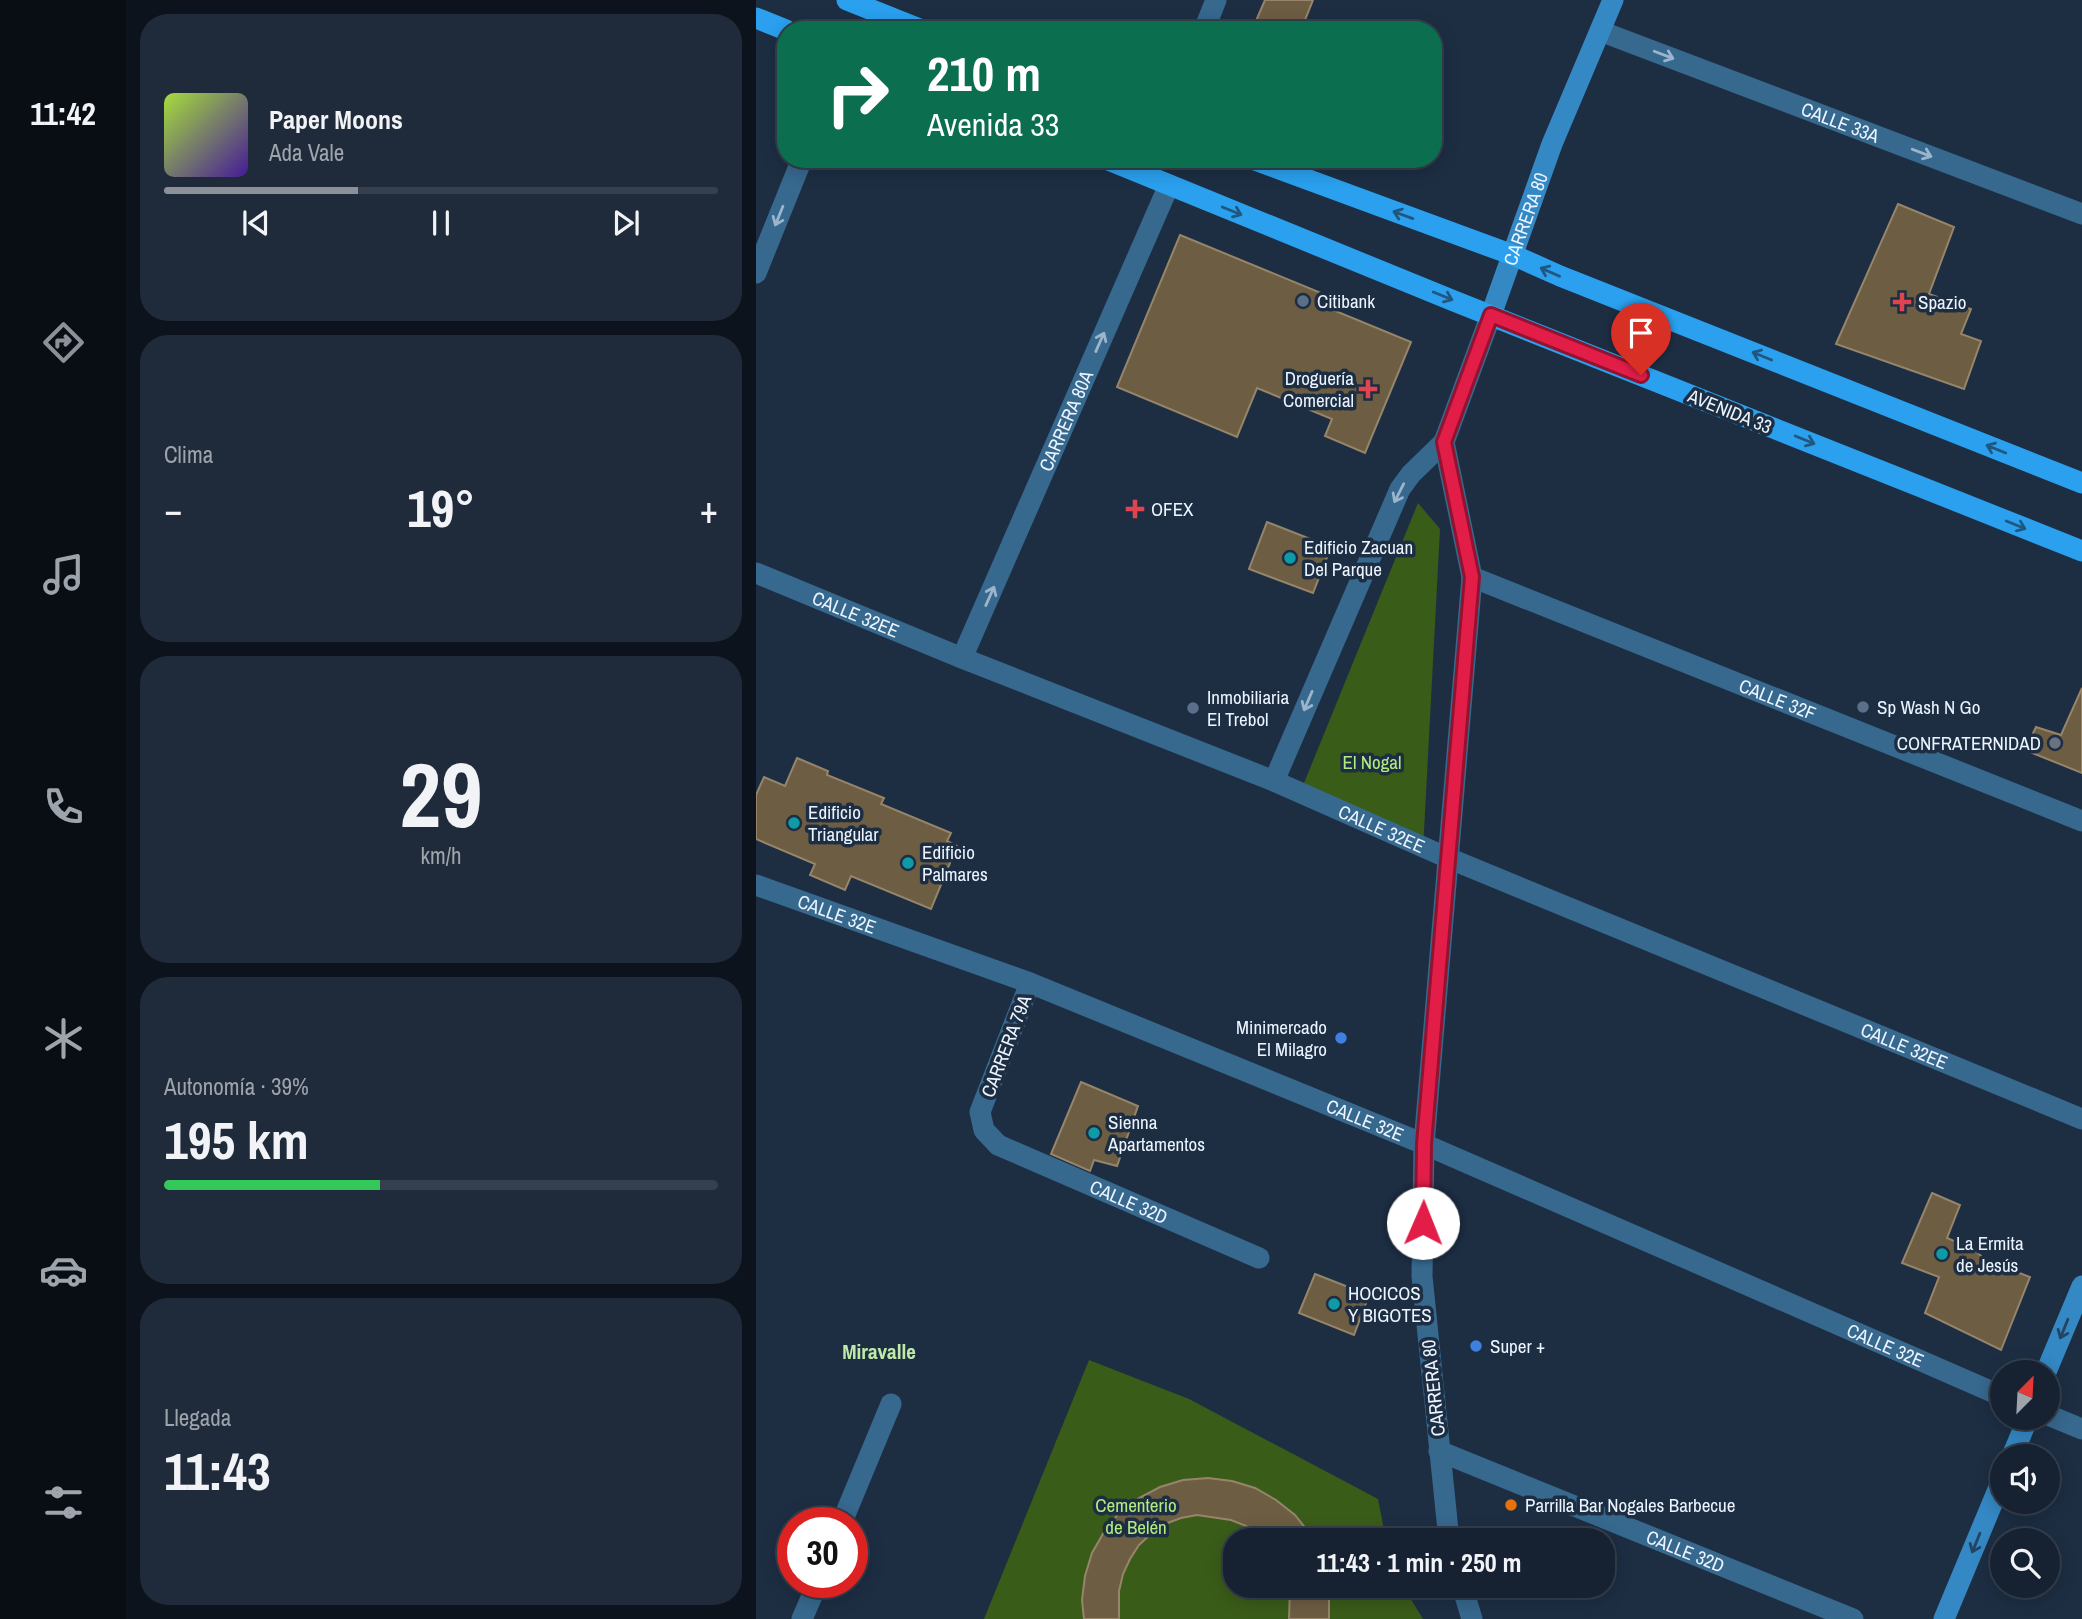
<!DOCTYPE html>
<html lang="es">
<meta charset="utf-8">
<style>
body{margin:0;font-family:"Archivo Narrow",sans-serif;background:#1f2a3a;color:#f1f3f6;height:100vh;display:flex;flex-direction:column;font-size:26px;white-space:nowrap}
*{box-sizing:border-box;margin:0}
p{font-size:23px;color:#9ea4ac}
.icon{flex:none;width:38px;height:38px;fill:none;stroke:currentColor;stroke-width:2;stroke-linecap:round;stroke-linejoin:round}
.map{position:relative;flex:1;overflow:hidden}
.drawer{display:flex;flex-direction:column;gap:14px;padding:14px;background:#0c131c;width:630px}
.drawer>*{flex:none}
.top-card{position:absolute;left:21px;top:21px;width:665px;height:147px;border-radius:28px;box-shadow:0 4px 18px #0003,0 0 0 2px #353f4d;background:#0b6e4f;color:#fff;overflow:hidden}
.needle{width:46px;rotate:24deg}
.fabs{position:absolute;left:1234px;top:1360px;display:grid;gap:14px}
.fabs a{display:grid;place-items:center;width:70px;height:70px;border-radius:50%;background:#162232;box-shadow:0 4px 18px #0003,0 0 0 2px #353f4d;font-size:35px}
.speed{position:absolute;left:21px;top:1507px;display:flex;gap:14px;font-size:35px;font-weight:700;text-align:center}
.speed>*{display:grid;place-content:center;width:91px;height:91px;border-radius:50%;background:#162232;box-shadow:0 4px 18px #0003,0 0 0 2px #353f4d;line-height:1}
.speed .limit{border:10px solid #d22;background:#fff;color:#111}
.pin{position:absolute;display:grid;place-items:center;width:60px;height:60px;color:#fff;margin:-72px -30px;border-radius:50% 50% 50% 0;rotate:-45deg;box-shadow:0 0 7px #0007}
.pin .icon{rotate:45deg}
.me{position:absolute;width:77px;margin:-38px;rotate:1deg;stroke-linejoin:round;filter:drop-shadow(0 0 5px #0008)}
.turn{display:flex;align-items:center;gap:24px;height:147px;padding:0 35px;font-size:32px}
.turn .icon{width:91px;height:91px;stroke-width:2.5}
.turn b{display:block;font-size:49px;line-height:60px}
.big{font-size:52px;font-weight:700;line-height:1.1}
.drawer .widget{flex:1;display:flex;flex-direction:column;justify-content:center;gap:10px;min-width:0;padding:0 24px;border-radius:28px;background:#1f2a3a}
.drawer .dial{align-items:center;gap:0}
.dial b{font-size:91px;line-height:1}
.song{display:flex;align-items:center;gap:21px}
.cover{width:84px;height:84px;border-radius:10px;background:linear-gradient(135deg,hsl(80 70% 55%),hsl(260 70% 35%))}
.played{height:7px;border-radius:4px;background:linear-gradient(90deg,#8c9099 35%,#353f4d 35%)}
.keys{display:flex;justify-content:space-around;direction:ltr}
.heat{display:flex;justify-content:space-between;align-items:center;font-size:38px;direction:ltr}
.charge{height:10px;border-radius:5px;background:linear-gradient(90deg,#34c759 39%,#353f4d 0)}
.trip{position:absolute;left:467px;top:1528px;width:392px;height:70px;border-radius:28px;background:#162232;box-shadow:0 4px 18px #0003,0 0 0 2px #353f4d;font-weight:700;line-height:70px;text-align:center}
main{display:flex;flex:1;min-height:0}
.tab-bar{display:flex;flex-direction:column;width:126px;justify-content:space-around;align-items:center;background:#090e14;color:#9ea4ac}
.tab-bar .icon{width:49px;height:49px}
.tab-bar .selected{color:#8c9099}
.tab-bar b{font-size:32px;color:#f1f3f6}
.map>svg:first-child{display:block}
</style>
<main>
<nav class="tab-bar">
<b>11:42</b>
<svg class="icon selected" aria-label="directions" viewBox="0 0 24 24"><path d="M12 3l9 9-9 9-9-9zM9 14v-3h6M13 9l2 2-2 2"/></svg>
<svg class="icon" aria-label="music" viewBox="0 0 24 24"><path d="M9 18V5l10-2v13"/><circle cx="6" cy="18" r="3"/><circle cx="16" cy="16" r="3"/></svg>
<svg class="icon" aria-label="phone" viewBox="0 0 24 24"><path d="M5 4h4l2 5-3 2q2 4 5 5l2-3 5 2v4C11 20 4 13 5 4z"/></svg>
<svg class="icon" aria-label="climate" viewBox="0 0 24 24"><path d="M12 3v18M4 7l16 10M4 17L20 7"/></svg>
<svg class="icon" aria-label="car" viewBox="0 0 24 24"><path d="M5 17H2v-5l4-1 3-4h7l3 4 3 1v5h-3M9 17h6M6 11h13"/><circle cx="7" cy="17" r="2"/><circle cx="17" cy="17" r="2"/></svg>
<svg class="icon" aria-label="filters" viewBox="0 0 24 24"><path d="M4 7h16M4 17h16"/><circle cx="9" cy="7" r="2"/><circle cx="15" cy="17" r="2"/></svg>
</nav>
<section class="drawer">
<div class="widget">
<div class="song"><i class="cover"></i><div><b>Paper Moons</b><p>Ada Vale</p></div></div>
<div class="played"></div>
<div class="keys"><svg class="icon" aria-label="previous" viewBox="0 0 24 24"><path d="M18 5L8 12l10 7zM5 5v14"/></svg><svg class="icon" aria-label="pause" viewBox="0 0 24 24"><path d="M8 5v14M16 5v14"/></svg><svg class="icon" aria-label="next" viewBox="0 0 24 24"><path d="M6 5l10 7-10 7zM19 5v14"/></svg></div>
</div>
<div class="widget"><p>Clima</p>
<div class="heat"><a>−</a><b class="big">19°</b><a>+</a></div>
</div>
<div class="widget dial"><b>29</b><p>km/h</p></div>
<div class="widget"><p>Autonomía · 39%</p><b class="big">195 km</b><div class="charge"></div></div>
<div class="widget"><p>Llegada</p><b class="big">11:43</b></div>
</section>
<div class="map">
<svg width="1326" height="1619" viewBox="0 0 1326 1619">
<rect width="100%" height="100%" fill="#1d2e43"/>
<g fill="#3a5c19">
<polygon points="662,503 684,529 667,850 546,788"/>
<polygon points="333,1360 433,1399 622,1499 630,1540 480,1540 480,1586 647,1586 667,1619 228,1619"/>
</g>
<g fill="#6d5d43" stroke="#97856a" stroke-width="2">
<polygon points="509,0 557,0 545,30 496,30"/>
<polygon points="1142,204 1198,227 1173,294 1215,309 1205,334 1225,341 1208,389 1080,344"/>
<polygon points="424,235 582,300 577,310 655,342 609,453 569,436 576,419 501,388 481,437 361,387"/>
<polygon points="511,522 575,547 557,593 493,569"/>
<polygon points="1326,688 1326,773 1269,750 1280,727 1305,735"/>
<polygon points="41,758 72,771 71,775 128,798 125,804 195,833 191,841 201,846 175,909 95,876 89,890 54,875 59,864 0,839 0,795 8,777 29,786"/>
<polygon points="325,1082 382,1106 361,1166 338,1160 334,1171 295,1154"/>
<polygon points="1176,1193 1204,1205 1191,1238 1217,1249 1230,1260 1274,1277 1245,1350 1169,1313 1183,1277 1146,1263"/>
<polygon points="559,1274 613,1295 598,1335 543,1313"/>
<polygon points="452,1478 476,1481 499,1488 520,1500 539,1515 559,1540 508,1540 490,1526 475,1520 441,1515 425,1518 409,1524 395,1534 383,1545 374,1559 367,1574 363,1591 363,1619 328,1619 326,1600 329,1576 336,1553 348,1532 363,1513 383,1498 404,1487 427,1480"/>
<polygon points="534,1586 573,1586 573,1619 533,1619"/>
</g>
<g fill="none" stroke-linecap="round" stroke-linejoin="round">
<g stroke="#37688e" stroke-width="21">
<polyline points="448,30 460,0"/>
<path id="s1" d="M844,31L1326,214"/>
<polyline points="0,273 46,159"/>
<path id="s2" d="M0,573L206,658L518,781L692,858L1326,1119"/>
<path id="s3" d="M716,577L1326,821"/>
<path id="s4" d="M206,658L413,185"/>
<polyline points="518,781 644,489 655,474 688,442"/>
<path id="s5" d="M0,885L274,983L668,1144L1246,1396"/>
<path id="s6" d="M274,983L224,1112L228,1130L242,1145L503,1258"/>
<polyline points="1292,1415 1326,1429"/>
<path id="s7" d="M683,1451L1097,1619"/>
<polyline points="86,1522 135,1404"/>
<polyline points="693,1540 666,1276 668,1144 716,577 688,442 735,315"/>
<polyline points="706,1586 716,1619"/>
<polyline points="46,1619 62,1582"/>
</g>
<g stroke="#3488c4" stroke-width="21">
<path id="s8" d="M735,315L796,144L857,0"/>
<polyline points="1290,1372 1326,1286"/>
<polyline points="1256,1456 1272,1418"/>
<polyline points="1188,1619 1246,1480"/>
</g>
<g stroke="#2aa0ee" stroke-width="21">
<polyline points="91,0 166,30"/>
<polyline points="0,18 30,30"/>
<polyline points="350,159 698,301 1326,551"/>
<polyline points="496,159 757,255 804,276 1326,483"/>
</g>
</g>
<defs><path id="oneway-shaft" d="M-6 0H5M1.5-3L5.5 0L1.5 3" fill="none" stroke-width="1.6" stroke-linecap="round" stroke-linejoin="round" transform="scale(1.75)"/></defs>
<g stroke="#9ab5cc">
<use href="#oneway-shaft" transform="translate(908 55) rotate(21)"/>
<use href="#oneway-shaft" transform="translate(1166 153) rotate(21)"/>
<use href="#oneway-shaft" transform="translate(23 216) rotate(112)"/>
<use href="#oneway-shaft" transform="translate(344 342) rotate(-66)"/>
<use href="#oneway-shaft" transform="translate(643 493) rotate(117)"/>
<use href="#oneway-shaft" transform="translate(234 596) rotate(-66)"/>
<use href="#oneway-shaft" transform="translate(552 701) rotate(113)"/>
</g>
<g stroke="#22567f">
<use href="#oneway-shaft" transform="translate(476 211) rotate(22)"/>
<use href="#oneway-shaft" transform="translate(647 215) rotate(-160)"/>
<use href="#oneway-shaft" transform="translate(794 272) rotate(-156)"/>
<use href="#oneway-shaft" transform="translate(687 296) rotate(22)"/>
<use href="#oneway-shaft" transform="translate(1006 356) rotate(-158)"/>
<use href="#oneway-shaft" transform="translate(1049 440) rotate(22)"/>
<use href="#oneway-shaft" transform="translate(1240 449) rotate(-158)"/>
<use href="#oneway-shaft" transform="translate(1260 525) rotate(22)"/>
</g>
<g stroke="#234463">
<use href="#oneway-shaft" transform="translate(1308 1329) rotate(112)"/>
<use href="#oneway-shaft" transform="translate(1220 1543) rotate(112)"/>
</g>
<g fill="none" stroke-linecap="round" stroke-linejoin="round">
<defs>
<polyline id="route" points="667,1223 668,1144 716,577 688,442 735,315 885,375"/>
</defs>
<use href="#route" stroke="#92132f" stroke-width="18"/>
<use href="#route" stroke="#e11d48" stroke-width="12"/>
</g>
<g fill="#5c6f8a" stroke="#1d2e43" stroke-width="2.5">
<circle cx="547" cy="301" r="7"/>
<circle cx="1107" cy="707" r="7"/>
<circle cx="437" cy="708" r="7"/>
</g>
<g fill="#e0444e" stroke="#1d2e43" stroke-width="2.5">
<path d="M1142.5 291.5h7v7h7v7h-7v7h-7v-7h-7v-7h7z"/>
<path d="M608.5 378.5h7v7h7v7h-7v7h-7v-7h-7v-7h7z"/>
<path d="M375.5 498.5h7v7h7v7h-7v7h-7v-7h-7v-7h7z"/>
</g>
<g fill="#0f9aa8" stroke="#1d2e43" stroke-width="2.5">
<circle cx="534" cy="558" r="7"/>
<circle cx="38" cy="823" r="7"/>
<circle cx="152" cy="863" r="7"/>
<circle cx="338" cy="1133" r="7"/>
<circle cx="1186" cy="1254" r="7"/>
<circle cx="578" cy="1304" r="7"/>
</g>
<circle fill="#6b7280" stroke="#1d2e43" stroke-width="2.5" cx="1299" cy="743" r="7"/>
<g fill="#3f7fe0" stroke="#1d2e43" stroke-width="2.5">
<circle cx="585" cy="1038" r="7"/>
<circle cx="720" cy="1346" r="7"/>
</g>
<circle fill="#e8710a" stroke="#1d2e43" stroke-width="2.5" cx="755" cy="1505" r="7"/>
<g text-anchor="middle" stroke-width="7" stroke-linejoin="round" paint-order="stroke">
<g font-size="19" fill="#ebf4ff" stroke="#1d2e43">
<text dy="7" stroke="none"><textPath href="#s1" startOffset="257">CALLE 33A</textPath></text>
<text dy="7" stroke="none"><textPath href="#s8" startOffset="102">CARRERA 80</textPath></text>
<text transform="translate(974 411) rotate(22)" y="7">AVENIDA 33</text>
<text dy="7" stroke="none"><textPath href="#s4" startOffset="259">CARRERA 80A</textPath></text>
<text dy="7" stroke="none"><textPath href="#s2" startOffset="108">CALLE 32EE</textPath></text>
<text dy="7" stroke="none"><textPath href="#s3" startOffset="329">CALLE 32F</textPath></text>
<text dy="7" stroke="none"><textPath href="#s2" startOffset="676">CALLE 32EE</textPath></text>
<text dy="7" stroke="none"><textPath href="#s5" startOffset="86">CALLE 32E</textPath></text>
<text transform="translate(250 1046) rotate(-69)" y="7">CARRERA 79A</text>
<text dy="7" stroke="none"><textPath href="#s2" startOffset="1242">CALLE 32EE</textPath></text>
<text dy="7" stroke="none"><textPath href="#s5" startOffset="653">CALLE 32E</textPath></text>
<text dy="7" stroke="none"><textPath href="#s6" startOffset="320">CALLE 32D</textPath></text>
<text dy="7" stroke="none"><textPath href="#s5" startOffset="1220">CALLE 32E</textPath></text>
<text transform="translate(677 1388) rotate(-96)" y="7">CARRERA 80</text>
<text dy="7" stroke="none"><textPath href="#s7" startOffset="266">CALLE 32D</textPath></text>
</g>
<g font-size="19" fill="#ebf4ff" stroke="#1d2e43" text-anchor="start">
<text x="561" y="308">Citibank</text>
<text x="1162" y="309">Spazio</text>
<text x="598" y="385" text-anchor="end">Droguería<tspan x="598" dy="22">Comercial</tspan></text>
<text x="395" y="516">OFEX</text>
<text x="548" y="554">Edificio Zacuan<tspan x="548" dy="22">Del Parque</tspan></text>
<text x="451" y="704">Inmobiliaria<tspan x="451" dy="22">El Trebol</tspan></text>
<text x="1121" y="714">Sp Wash N Go</text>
<text x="1285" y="750" text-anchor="end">CONFRATERNIDAD</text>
<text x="52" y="819">Edificio<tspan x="52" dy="22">Triangular</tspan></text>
<text x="166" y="859">Edificio<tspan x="166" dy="22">Palmares</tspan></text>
<text x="571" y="1034" text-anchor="end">Minimercado<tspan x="571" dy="22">El Milagro</tspan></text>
<text x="352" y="1129">Sienna<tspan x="352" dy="22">Apartamentos</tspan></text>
<text x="1200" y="1250">La Ermita<tspan x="1200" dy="22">de Jesús</tspan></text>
<text x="592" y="1300">HOCICOS<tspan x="592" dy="22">Y BIGOTES</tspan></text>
<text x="734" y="1353">Super +</text>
<text x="769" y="1512">Parrilla Bar Nogales Barbecue</text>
</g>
<g font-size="19" fill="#b1ec82" stroke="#1d2e43">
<text x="616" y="769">El Nogal</text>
<text x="380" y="1512">Cementerio<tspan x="380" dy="22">de Belén</tspan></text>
</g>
<g font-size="21" font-weight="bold" fill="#beeaa7" stroke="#1d2e43">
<text x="123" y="1359">Miravalle</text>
</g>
</g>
</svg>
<div class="fabs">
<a><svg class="needle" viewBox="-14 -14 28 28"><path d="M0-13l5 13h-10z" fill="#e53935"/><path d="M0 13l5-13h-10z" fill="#9ea4ac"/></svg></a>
<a><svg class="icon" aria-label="sound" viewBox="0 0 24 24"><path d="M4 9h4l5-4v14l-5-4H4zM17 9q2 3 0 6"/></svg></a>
<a><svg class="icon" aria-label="search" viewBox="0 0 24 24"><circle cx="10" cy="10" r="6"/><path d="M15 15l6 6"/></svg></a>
</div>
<div class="speed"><div class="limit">30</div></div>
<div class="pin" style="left:885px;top:375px;background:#d93025"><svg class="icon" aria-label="arrive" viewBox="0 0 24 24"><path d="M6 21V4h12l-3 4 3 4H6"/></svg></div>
<svg class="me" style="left:667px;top:1223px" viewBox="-20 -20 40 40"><circle r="19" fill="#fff"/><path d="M0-13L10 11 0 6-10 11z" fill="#e11d48"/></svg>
<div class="trip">11:43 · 1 min · 250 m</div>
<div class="top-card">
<div class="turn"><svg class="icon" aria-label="right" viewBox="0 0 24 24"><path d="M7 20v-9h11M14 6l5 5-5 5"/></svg><div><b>210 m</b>Avenida 33</div></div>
</div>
</div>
</main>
